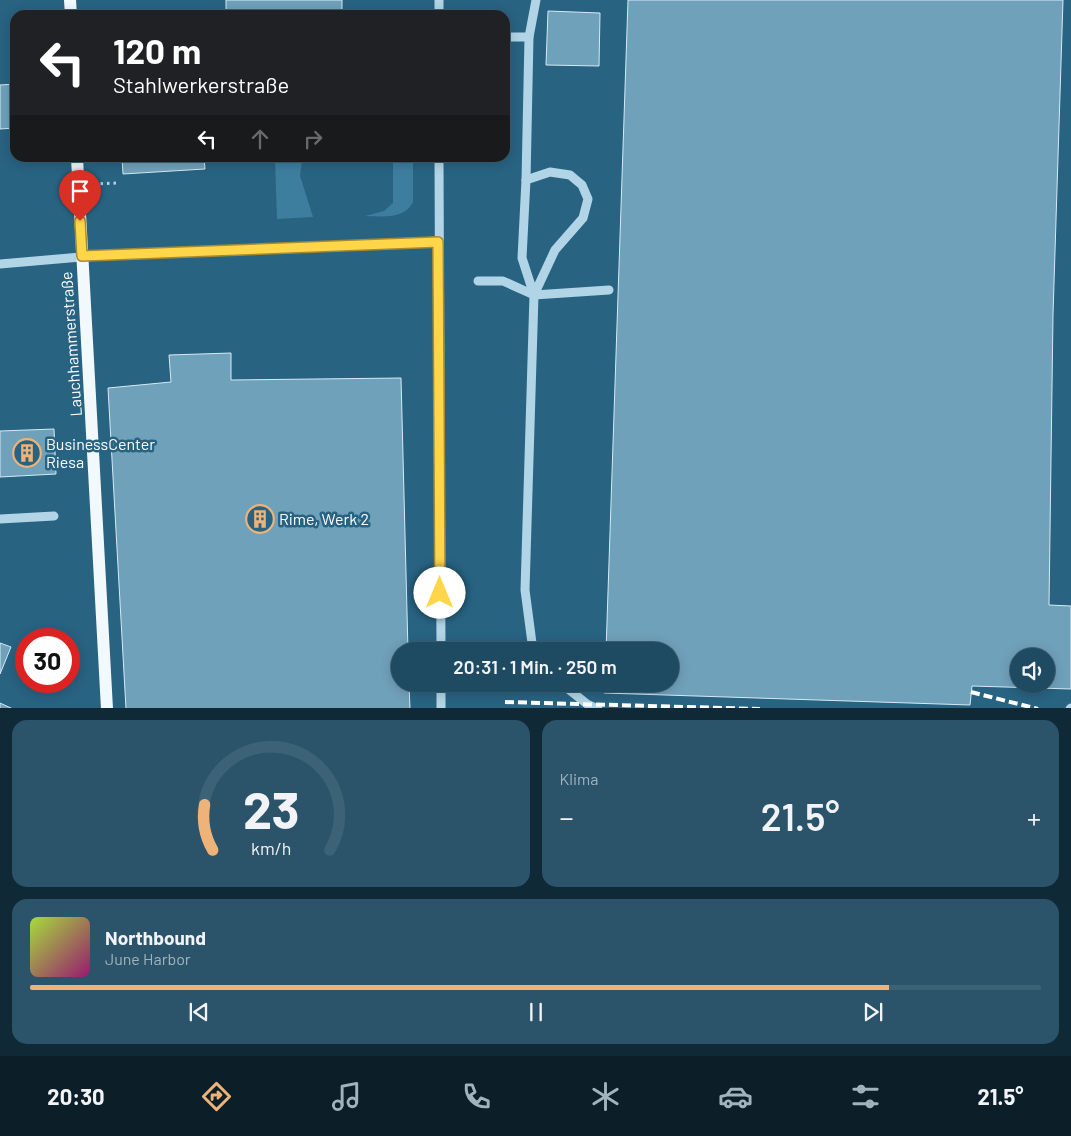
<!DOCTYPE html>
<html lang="de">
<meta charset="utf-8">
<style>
body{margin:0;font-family:Barlow,sans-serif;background:#2b546b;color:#f1f3f6;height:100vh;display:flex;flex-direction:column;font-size:19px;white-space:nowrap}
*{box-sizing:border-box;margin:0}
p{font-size:16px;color:#a1b3be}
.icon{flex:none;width:28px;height:28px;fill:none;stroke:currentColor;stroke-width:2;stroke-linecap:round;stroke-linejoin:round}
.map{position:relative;height:708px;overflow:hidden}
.drawer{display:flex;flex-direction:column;gap:12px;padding:12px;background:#102936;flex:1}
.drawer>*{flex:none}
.banner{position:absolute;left:10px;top:10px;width:500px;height:152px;border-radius:15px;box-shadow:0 2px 12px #0003,0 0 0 1px #3c6277;background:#202124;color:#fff;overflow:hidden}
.tools{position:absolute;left:1010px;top:648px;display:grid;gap:10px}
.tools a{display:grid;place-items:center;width:45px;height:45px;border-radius:50%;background:#1e4a62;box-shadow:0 2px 12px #0003,0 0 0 1px #3c6277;font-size:25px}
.speed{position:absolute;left:15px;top:628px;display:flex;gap:10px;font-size:25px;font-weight:700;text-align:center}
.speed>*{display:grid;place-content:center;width:65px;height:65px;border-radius:50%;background:#1e4a62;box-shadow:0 2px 12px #0003,0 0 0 1px #3c6277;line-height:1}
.speed .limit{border:8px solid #d22;background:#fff;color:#111}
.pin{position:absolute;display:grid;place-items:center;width:42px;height:42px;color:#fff;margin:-51px -21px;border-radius:50% 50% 50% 0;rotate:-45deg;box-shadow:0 0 5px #0007}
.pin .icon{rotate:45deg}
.me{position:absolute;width:55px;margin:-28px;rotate:0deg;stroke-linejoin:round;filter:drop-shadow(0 0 4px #0008)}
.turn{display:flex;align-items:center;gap:18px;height:105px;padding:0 20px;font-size:22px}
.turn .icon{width:65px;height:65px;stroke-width:2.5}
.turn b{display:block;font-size:35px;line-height:42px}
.lanes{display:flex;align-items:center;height:48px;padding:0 20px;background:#0003;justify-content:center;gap:25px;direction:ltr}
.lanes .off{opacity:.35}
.big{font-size:38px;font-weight:600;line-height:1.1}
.drawer .card{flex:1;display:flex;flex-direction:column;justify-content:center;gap:8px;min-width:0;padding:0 18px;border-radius:15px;background:#2b546b}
.drawer .dial{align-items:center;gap:0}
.dial svg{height:130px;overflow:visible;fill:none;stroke:#3c6277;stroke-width:7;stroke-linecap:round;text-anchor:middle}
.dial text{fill:#f1f3f6;stroke:none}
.song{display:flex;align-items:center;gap:15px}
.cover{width:60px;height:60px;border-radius:8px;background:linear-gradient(135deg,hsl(80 70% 55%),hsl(320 70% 35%))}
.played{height:5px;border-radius:2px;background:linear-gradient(90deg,#eeb378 85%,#3c6277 85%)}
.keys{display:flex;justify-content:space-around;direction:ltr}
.heat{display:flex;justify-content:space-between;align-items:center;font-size:28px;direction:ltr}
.drawer .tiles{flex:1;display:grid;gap:12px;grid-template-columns:1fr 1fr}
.card:last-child{grid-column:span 2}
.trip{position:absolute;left:391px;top:642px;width:288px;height:50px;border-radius:25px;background:#1e4a62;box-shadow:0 2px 12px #0003,0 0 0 1px #3c6277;font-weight:600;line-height:50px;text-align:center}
.dock{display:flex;height:80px;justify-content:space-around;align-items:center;background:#0c1e27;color:#a1b3be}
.dock .icon{width:35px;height:35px}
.dock .selected{color:#eeb378}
.dock b{font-size:22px;color:#f1f3f6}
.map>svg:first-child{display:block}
</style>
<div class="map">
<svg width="1071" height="709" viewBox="0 0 1071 709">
<rect width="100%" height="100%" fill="#286382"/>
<g fill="#3d7e9f">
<polygon points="275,158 305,158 302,160 300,176 313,217 277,219"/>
<path d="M391,158H413V202C404,220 383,216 365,216L384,211L393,203V161Z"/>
</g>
<g fill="#70a1ba" stroke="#d5eaf5" fill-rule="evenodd">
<polygon points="226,0 342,0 342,11 226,12"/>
<path d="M628,0H1063L1053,315L1049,605L1071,606V689L972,686L970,705L604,693L605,684H670V651H606ZM1019,656H1046V684H1019Z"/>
<polygon points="548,11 600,13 599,66 546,65"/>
<polygon points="15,84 15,128 0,129 0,85"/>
<polygon points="122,158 204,158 205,169 123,174"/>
<polygon points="231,353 231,380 401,378 408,651 400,651 400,684 409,684 410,709 126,709 108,388 171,382 169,355"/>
<polygon points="54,429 56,474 0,477 0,431"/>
<polygon points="0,643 11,647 0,674"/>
<polygon points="0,703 13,709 0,709"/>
</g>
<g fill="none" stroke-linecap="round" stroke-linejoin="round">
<polyline stroke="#b1d5e6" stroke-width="3" stroke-dasharray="2.5 4" stroke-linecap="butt" points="94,184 117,183"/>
<g stroke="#b1d5e6" stroke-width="9">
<polyline points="439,0 439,15"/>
<polyline points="505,37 529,37"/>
<polyline points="439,158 441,651"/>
<polyline points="526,180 529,37 536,0"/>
<polyline points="0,264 81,257 438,241"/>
<polyline points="478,281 503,281 534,295 609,290"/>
<polyline points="534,295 555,250 583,218 588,199 582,185 570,175 550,172 526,180 522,258 534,295 525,590 532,643 537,651"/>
<polyline points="0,519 54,516"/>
<polyline points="441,684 441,709"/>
<polyline points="562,684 587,704 598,709"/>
<polyline points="1070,709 1071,708"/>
</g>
<g stroke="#f2f9fd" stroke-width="12">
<polyline points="70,0 71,15"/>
<polyline points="77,158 107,709"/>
</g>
<g stroke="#fff" stroke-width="4" stroke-dasharray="9 4" stroke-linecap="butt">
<polyline points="971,692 1038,709"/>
<polyline points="505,702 760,709"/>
</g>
</g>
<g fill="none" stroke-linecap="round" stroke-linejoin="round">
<defs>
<polyline id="route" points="80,221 82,256 438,242 440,593"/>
</defs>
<use href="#route" stroke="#a68a30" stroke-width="12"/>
<use href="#route" stroke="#ffd54a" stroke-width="9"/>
</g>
<defs>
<symbol id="building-ring" viewBox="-11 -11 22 22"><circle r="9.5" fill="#286382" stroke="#eeb378" stroke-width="1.5"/><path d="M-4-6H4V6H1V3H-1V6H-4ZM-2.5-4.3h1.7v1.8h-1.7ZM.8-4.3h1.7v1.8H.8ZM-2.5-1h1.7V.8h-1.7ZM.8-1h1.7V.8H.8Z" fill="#eeb378"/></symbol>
</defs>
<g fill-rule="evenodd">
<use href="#building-ring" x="11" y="437" width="32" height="32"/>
<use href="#building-ring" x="244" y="503" width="32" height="32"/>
</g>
<g text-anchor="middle" stroke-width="5" stroke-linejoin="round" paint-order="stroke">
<g font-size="16" fill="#fff" stroke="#286382">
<text transform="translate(71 344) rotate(-94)" y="6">Lauchhammerstraße</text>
</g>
<g font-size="16" fill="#fff" stroke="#286382" text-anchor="start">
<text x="46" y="450">BusinessCenter<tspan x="46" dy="18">Riesa</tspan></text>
<text x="279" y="525">Rime, Werk 2</text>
</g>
</g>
</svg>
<div class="tools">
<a><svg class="icon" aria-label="sound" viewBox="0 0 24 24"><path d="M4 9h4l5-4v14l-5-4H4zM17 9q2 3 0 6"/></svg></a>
</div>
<div class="speed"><div class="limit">30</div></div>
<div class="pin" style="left:80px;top:221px;background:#d93025"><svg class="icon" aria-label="arrive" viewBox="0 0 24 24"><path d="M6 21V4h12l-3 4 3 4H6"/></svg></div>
<svg class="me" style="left:440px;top:593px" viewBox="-20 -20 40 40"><circle r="19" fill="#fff"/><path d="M0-13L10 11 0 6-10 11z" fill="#ffd54a"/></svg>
<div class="trip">20:31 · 1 Min. · 250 m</div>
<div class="banner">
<div class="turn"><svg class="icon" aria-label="left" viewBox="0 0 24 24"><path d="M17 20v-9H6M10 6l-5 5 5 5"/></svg><div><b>120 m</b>Stahlwerkerstraße</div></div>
<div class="lanes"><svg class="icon" aria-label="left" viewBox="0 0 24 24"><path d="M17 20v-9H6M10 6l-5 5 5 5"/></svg><svg class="icon off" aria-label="ahead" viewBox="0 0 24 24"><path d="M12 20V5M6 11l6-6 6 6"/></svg><svg class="icon off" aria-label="right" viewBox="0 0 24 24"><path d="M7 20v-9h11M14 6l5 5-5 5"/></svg></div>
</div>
</div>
<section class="drawer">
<div class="tiles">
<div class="card dial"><svg viewBox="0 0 100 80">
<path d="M14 69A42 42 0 1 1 86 69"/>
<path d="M14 69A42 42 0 0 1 9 41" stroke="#eeb378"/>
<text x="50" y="56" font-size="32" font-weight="700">23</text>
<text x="50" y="72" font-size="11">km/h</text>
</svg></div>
<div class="card"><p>Klima</p>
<div class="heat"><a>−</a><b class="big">21.5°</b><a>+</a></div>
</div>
<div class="card">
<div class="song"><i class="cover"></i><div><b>Northbound</b><p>June Harbor</p></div></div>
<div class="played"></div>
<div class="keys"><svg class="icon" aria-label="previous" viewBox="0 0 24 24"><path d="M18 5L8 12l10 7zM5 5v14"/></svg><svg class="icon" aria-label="pause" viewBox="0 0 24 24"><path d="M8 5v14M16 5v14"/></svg><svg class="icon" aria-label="next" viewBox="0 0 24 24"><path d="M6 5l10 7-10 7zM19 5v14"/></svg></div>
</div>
</div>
</section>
<nav class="dock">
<b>20:30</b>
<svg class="icon selected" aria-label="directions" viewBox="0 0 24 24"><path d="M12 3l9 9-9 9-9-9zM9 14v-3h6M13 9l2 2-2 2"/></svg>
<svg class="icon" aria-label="music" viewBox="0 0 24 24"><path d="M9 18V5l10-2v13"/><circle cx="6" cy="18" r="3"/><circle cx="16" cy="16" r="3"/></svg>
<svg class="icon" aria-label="phone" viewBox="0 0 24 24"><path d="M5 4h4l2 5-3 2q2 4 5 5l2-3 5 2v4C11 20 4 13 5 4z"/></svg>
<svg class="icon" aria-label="climate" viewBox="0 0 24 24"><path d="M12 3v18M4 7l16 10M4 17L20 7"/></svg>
<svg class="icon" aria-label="car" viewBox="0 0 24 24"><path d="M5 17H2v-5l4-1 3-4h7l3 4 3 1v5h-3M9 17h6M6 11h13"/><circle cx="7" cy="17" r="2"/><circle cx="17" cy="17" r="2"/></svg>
<svg class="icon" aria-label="filters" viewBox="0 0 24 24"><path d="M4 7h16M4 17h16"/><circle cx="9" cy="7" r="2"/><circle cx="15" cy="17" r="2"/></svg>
<b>21.5°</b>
</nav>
